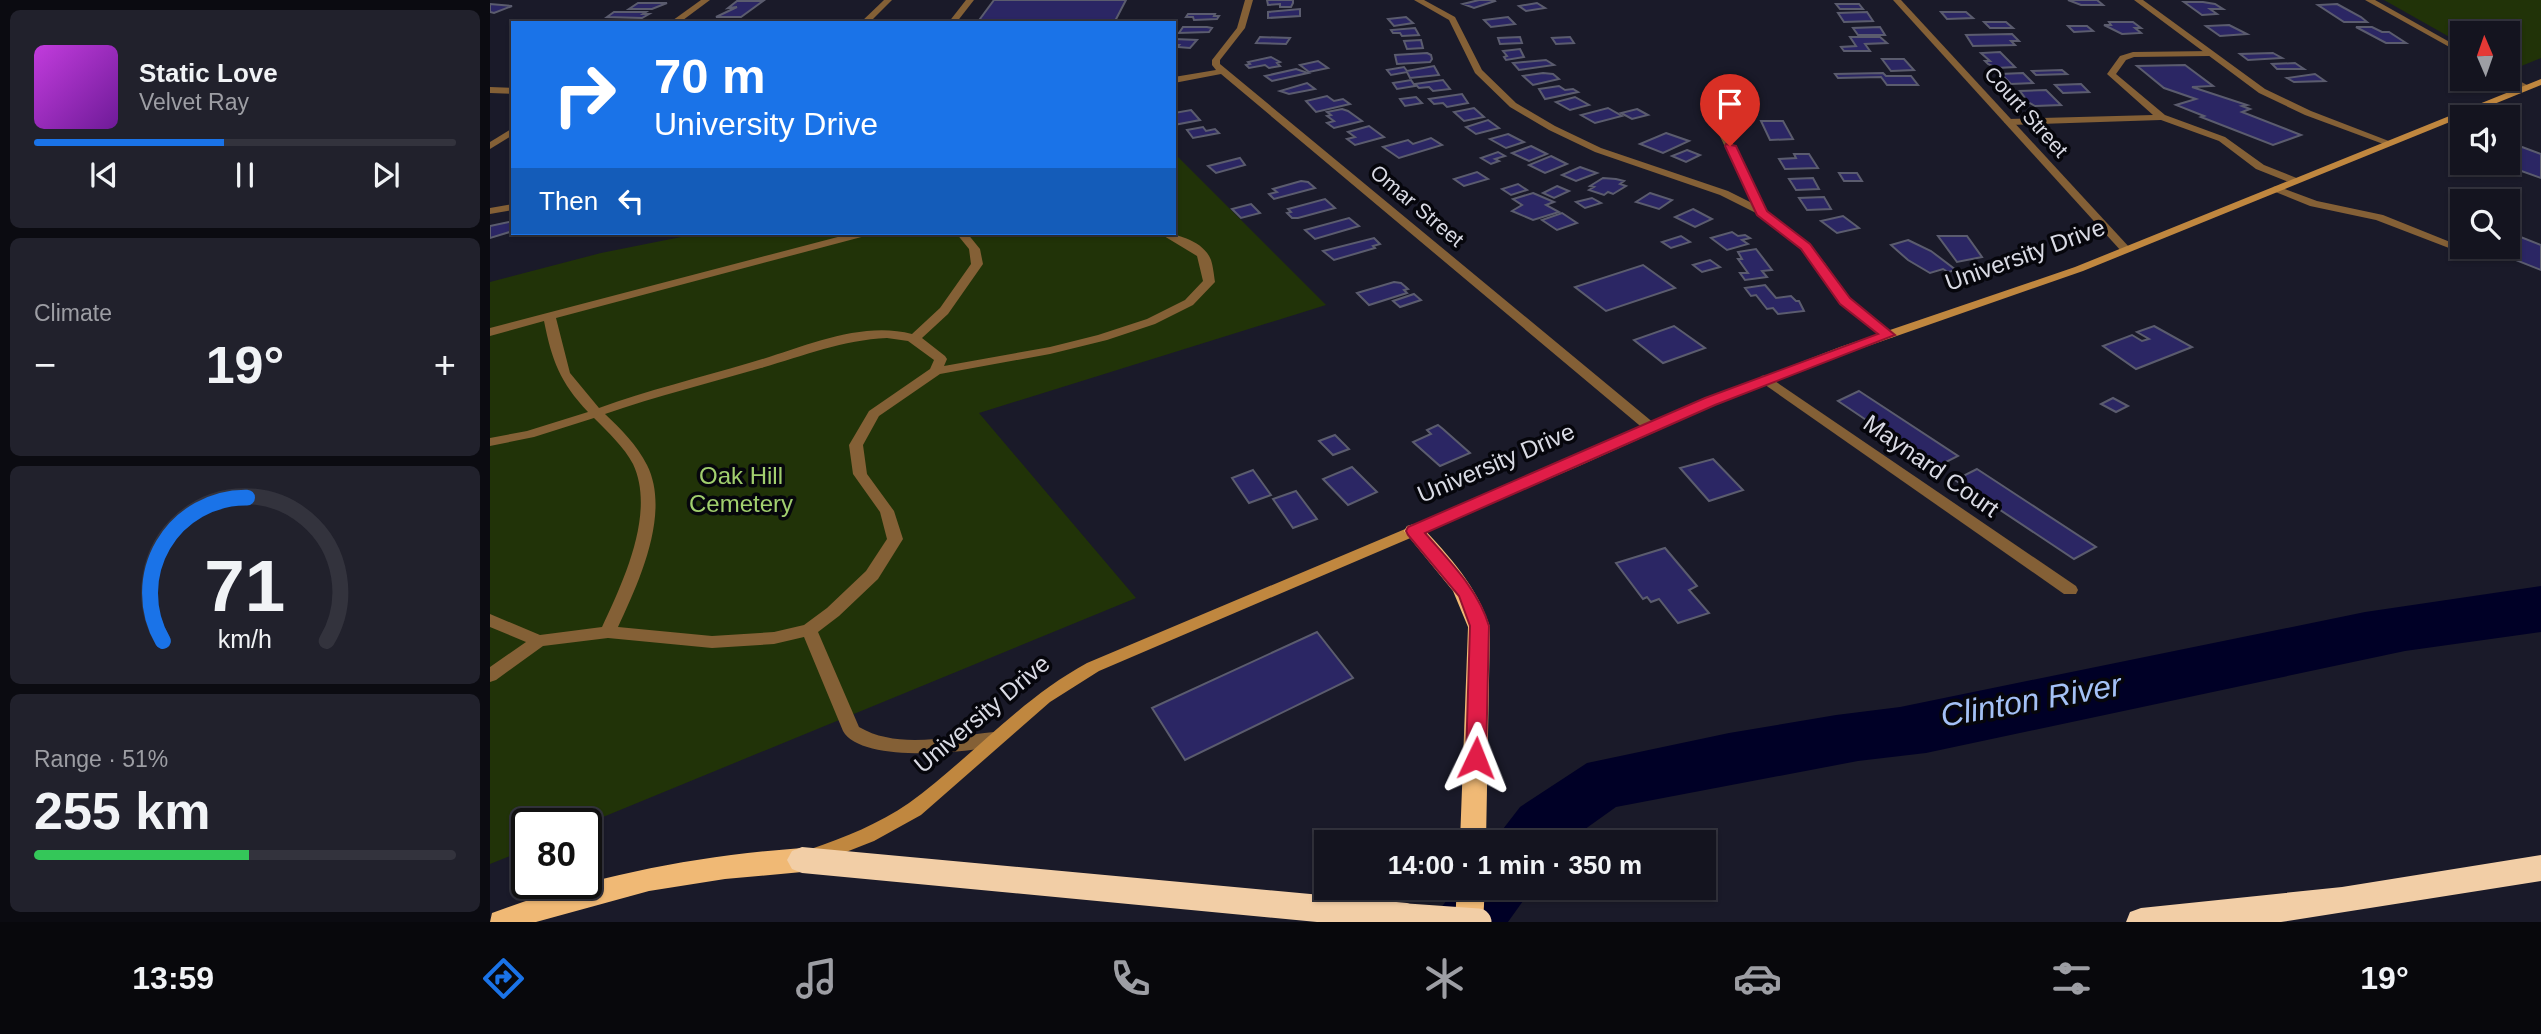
<!DOCTYPE html>
<meta charset="utf-8">
<style>
body{margin:0;font-family:Helvetica,sans-serif;background:#21212c;color:#f1f3f6;height:100vh;display:flex;flex-direction:column;font-size:26px;white-space:nowrap}
*{box-sizing:border-box;margin:0}
p{font-size:23px;color:#9d9ea4}
.icon{flex:none;width:38px;height:38px;fill:none;stroke:currentColor;stroke-width:2;stroke-linecap:round;stroke-linejoin:round}
.map{position:relative;flex:1;overflow:hidden}
.details{display:flex;flex-direction:column;gap:10px;padding:10px;background:#0b0b11;width:490px}
.details>*{flex:none}
.hud{position:absolute;left:21px;top:21px;width:665px;height:214px;border-radius:0px;box-shadow:0 2px 5px #0004,0 0 0 2px #33333d;background:#1a73e8;color:#fff;overflow:hidden}
.needle{width:46px;rotate:358deg}
.buttons{position:absolute;left:1960px;top:21px;display:grid;gap:14px}
.buttons a{display:grid;place-items:center;width:70px;height:70px;border-radius:0px;background:#14141f;box-shadow:0 2px 5px #0004,0 0 0 2px #33333d;font-size:35px}
.speed{position:absolute;left:21px;top:808px;display:flex;gap:14px;font-size:35px;font-weight:700;text-align:center}
.speed>*{display:grid;place-content:center;width:91px;height:91px;border-radius:50%;background:#14141f;box-shadow:0 2px 5px #0004,0 0 0 2px #33333d;line-height:1}
.speed .limit{border:4px solid #111;border-radius:10px;background:#fff;color:#111}
.pin{position:absolute;display:grid;place-items:center;width:60px;height:60px;color:#fff;margin:-72px -30px;border-radius:50% 50% 50% 0;rotate:-45deg;box-shadow:0 0 7px #0007}
.pin .icon{rotate:45deg}
.me{position:absolute;width:77px;margin:-38px;rotate:2deg;stroke-linejoin:round;filter:drop-shadow(0 0 5px #0008)}
.turn{display:flex;align-items:center;gap:24px;height:147px;padding:0 28px;font-size:32px}
.turn .icon{width:91px;height:91px;stroke-width:2.5}
.turn b{display:block;font-size:49px;line-height:60px}
.then{display:flex;align-items:center;height:66px;padding:0 28px;background:#0003;gap:14px;font-size:26px}
.big{font-size:52px;font-weight:800;line-height:1.1}
.details .widget{flex:1;display:flex;flex-direction:column;justify-content:center;gap:10px;min-width:0;padding:0 24px;border-radius:10px;background:#21212c}
.details .dial{align-items:center;gap:0}
.dial svg{height:182px;overflow:visible;fill:none;stroke:#33333d;stroke-width:7;stroke-linecap:round;text-anchor:middle}
.dial text{fill:#f1f3f6;stroke:none}
.song{display:flex;align-items:center;gap:21px}
.cover{width:84px;height:84px;border-radius:10px;background:linear-gradient(135deg,hsl(290 70% 55%),hsl(280 70% 35%))}
.played{height:7px;border-radius:4px;background:linear-gradient(90deg,#1a73e8 45%,#33333d 45%)}
.keys{display:flex;justify-content:space-around;direction:ltr}
.heat{display:flex;justify-content:space-between;align-items:center;font-size:38px;direction:ltr}
.charge{height:10px;border-radius:5px;background:linear-gradient(90deg,#34c759 51%,#33333d 0)}
.trip{position:absolute;left:824px;top:830px;width:402px;height:70px;border-radius:0px;background:#14141f;box-shadow:0 2px 5px #0004,0 0 0 2px #33333d;font-weight:800;line-height:70px;text-align:center}
.tab-bar{display:flex;height:112px;justify-content:space-around;align-items:center;background:#08080c;color:#9d9ea4}
.tab-bar .icon{width:49px;height:49px}
.tab-bar .selected{color:#1a73e8}
.tab-bar b{font-size:32px;color:#f1f3f6}
main{display:flex;flex:1;min-height:0}
.map>svg:first-child{display:block}
</style>
<main>
<section class="details">
<div class="widget">
<div class="song"><i class="cover"></i><div><b>Static Love</b><p>Velvet Ray</p></div></div>
<div class="played"></div>
<div class="keys"><svg class="icon" aria-label="previous" viewBox="0 0 24 24"><path d="M18 5L8 12l10 7zM5 5v14"/></svg><svg class="icon" aria-label="pause" viewBox="0 0 24 24"><path d="M8 5v14M16 5v14"/></svg><svg class="icon" aria-label="next" viewBox="0 0 24 24"><path d="M6 5l10 7-10 7zM19 5v14"/></svg></div>
</div>
<div class="widget"><p>Climate</p>
<div class="heat"><a>−</a><b class="big">19°</b><a>+</a></div>
</div>
<div class="widget dial"><svg viewBox="0 0 100 80">
<path d="M14 69A42 42 0 1 1 86 69"/>
<path d="M14 69A42 42 0 0 1 51 6" stroke="#1a73e8"/>
<text x="50" y="56" font-size="32" font-weight="700">71</text>
<text x="50" y="72" font-size="11">km/h</text>
</svg></div>
<div class="widget"><p>Range · 51%</p><b class="big">255 km</b><div class="charge"></div></div>
</section>
<div class="map">
<svg width="2051" height="922" viewBox="0 0 2051 922">
<rect width="100%" height="100%" fill="#1a1a29"/>
<g fill="#213308">
<polygon points="1894,0 2051,0 2051,58 2019,71 2018,33 1972,33 1972,44"/>
<polygon points="684,153 836,305 489,413 646,598 96,824 37,824 37,849 0,864 0,282 111,253 211,233 684,233"/>
</g>
<g fill="#000026">
<polygon points="2051,586 2051,632 1915,651 1436,753 1368,761 1126,807 1077,842 1003,842 1030,807 1097,763 1239,733 1346,715 1410,707 1875,612"/>
<polygon points="967,887 1043,887 1018,922 940,922"/>
</g>
<g fill="#2b2664" stroke="#5b5c6e" stroke-width="2">
<polygon points="504,0 636,0 624,23 487,23"/>
<polygon points="777,0 803,0 803,3 801,7 790,7 790,4 778,5"/>
<polygon points="989,0 1004,0 1005,1 984,8 973,4"/>
<polygon points="1578,0 1607,0 1613,5 1591,5"/>
<polygon points="247,1 273,1 251,17 226,17 247,7 238,8"/>
<polygon points="1694,2 1713,2 1725,4 1733,9 1720,9 1727,14 1712,15"/>
<polygon points="148,3 177,3 162,9 139,9"/>
<polygon points="1047,3 1055,8 1036,11 1029,6"/>
<polygon points="0,4 22,6 4,13 0,12"/>
<polygon points="1346,4 1369,4 1373,9 1350,9"/>
<polygon points="1847,4 1871,17 1877,22 1854,22 1828,5"/>
<polygon points="810,9 810,16 778,18 778,12"/>
<polygon points="124,12 156,12 153,14 159,14 152,18 117,17"/>
<polygon points="1377,12 1383,21 1354,22 1348,13"/>
<polygon points="1451,12 1476,12 1483,18 1457,19"/>
<polygon points="698,14 725,14 724,16 729,16 727,19 704,20 703,17 696,17"/>
<polygon points="916,17 923,23 904,26 898,19"/>
<polygon points="1018,17 1025,24 1001,27 994,20"/>
<polygon points="1494,22 1516,22 1523,28 1500,28"/>
<polygon points="1619,22 1643,22 1651,28 1645,28 1651,33 1632,34 1614,25 1621,25"/>
<polygon points="1739,25 1757,34 1730,36 1716,26"/>
<polygon points="1578,26 1597,26 1603,31 1584,32"/>
<polygon points="693,27 717,27 722,28 719,32 689,33"/>
<polygon points="1390,27 1395,35 1368,35 1363,28"/>
<polygon points="1866,27 1882,27 1892,32 1899,32 1916,43 1896,43"/>
<polygon points="925,28 929,35 912,36 910,33 903,33 901,30"/>
<polygon points="1522,34 1529,41 1521,41 1525,45 1483,46 1476,35"/>
<polygon points="770,37 800,38 796,44 766,43"/>
<polygon points="1030,37 1032,43 1010,44 1008,38"/>
<polygon points="1080,37 1084,43 1066,44 1062,38"/>
<polygon points="1360,37 1390,37 1397,43 1375,44 1380,51 1354,51 1351,47 1366,46"/>
<polygon points="684,39 707,40 700,48 687,47 689,45 684,45"/>
<polygon points="931,40 933,48 917,49 914,41"/>
<polygon points="1030,49 1034,57 1016,60 1014,57 1017,56 1013,51"/>
<polygon points="1510,52 1525,67 1506,68 1498,64 1495,61 1500,61 1491,53"/>
<polygon points="937,53 941,55 942,59 940,62 907,64 905,55"/>
<polygon points="1783,53 1792,58 1758,60 1750,54"/>
<polygon points="781,57 790,62 787,63 790,66 779,68 775,65 759,68 756,65 760,64 758,62"/>
<polygon points="1392,59 1414,59 1424,70 1401,71"/>
<polygon points="1056,60 1064,65 1029,70 1023,63"/>
<polygon points="828,61 838,68 819,72 810,65"/>
<polygon points="1805,63 1814,69 1787,69 1782,64"/>
<polygon points="1695,65 1723,86 1702,87 1757,105 1752,106 1760,109 1752,112 1811,135 1783,145 1711,117 1714,116 1686,105 1706,99 1674,88 1647,66"/>
<polygon points="944,66 949,75 920,78 917,72 901,75 897,70 914,67 917,71"/>
<polygon points="806,69 818,73 782,81 775,76"/>
<polygon points="1572,70 1577,74 1546,75 1542,71"/>
<polygon points="1053,73 1063,74 1069,79 1043,85 1033,76"/>
<polygon points="1393,73 1396,76 1421,76 1428,85 1397,85 1391,77 1348,78 1345,74"/>
<polygon points="1533,73 1543,83 1521,84 1511,74"/>
<polygon points="1825,74 1835,81 1804,82 1797,78"/>
<polygon points="921,80 925,86 907,89 903,83"/>
<polygon points="953,80 960,89 943,91 939,87 929,88 925,84"/>
<polygon points="817,83 825,89 799,94 790,91"/>
<polygon points="1591,84 1599,92 1573,93 1565,85"/>
<polygon points="1069,86 1075,90 1083,89 1088,92 1055,99 1049,89"/>
<polygon points="1556,90 1571,105 1545,106 1538,102 1530,91"/>
<polygon points="972,94 978,103 957,107 953,103 944,104 939,99"/>
<polygon points="837,96 844,101 853,99 860,104 826,112 816,101"/>
<polygon points="926,97 932,103 915,106 910,99"/>
<polygon points="1085,97 1099,105 1080,110 1066,102"/>
<polygon points="984,108 994,117 974,121 964,112"/>
<polygon points="1118,108 1132,116 1105,123 1091,115"/>
<polygon points="852,109 858,111 872,121 844,128 837,123 844,121 837,116 841,115 837,112"/>
<polygon points="1147,109 1158,115 1142,119 1131,113"/>
<polygon points="701,110 710,120 684,125 684,113"/>
<polygon points="998,120 1009,128 986,134 976,127"/>
<polygon points="1271,121 1293,121 1303,139 1280,140"/>
<polygon points="879,126 894,137 865,145 857,139 865,137 858,132"/>
<polygon points="713,127 716,131 725,129 729,133 703,138 697,130"/>
<polygon points="1176,133 1199,141 1173,153 1150,144"/>
<polygon points="1018,134 1034,142 1016,148 1000,139"/>
<polygon points="941,138 952,145 909,158 893,147 918,140 923,144"/>
<polygon points="1041,146 1057,154 1039,161 1022,153"/>
<polygon points="2032,147 2051,154 2051,178 2009,163 2018,163 2018,151"/>
<polygon points="1197,150 1210,155 1196,162 1182,156"/>
<polygon points="1008,152 1015,156 1005,159 1009,161 1001,164 991,158"/>
<polygon points="1304,154 1319,154 1328,168 1295,169 1289,159 1306,158"/>
<polygon points="1061,156 1077,164 1055,173 1039,165"/>
<polygon points="750,158 755,165 726,173 718,166"/>
<polygon points="1090,167 1107,173 1086,181 1072,175"/>
<polygon points="987,172 998,179 974,186 964,179"/>
<polygon points="1349,173 1367,173 1372,181 1354,181"/>
<polygon points="1113,178 1126,179 1134,181 1130,184 1136,186 1123,194 1118,192 1114,195 1099,190 1104,187 1100,186"/>
<polygon points="1323,178 1329,189 1306,190 1299,179"/>
<polygon points="811,181 818,182 825,188 784,199 779,194 787,192 783,189"/>
<polygon points="1028,184 1037,190 1021,195 1012,189"/>
<polygon points="1067,186 1079,191 1064,198 1053,193"/>
<polygon points="1043,193 1064,202 1056,205 1069,212 1043,220 1022,211 1032,205 1023,199"/>
<polygon points="1160,193 1182,200 1169,209 1146,202"/>
<polygon points="1334,197 1341,209 1317,210 1309,198"/>
<polygon points="1102,198 1111,203 1095,208 1086,202"/>
<polygon points="835,199 845,208 808,218 802,218 797,213 801,212 798,209"/>
<polygon points="761,204 770,213 751,218 742,209"/>
<polygon points="1203,209 1222,219 1205,227 1185,217"/>
<polygon points="1072,213 1087,223 1067,230 1052,220"/>
<polygon points="1353,216 1369,228 1347,233 1331,221"/>
<polygon points="859,218 869,226 825,239 815,230"/>
<polygon points="23,221 23,231 0,238 0,226"/>
<polygon points="1242,232 1248,236 1255,235 1260,238 1252,240 1258,244 1237,250 1221,238"/>
<polygon points="2018,232 2051,245 2051,270 1998,249 1992,252 1979,247 2018,247"/>
<polygon points="1191,236 1200,242 1181,248 1172,242"/>
<polygon points="1448,236 1477,236 1492,257 1467,262"/>
<polygon points="884,238 890,244 883,246 885,248 844,260 833,251"/>
<polygon points="1418,240 1441,251 1466,270 1458,272 1453,269 1440,273 1418,260 1401,245"/>
<polygon points="1266,249 1282,270 1272,271 1277,277 1255,280 1250,273 1258,273 1248,259 1252,259 1248,252"/>
<polygon points="1220,260 1230,267 1212,272 1203,265"/>
<polygon points="1153,265 1185,288 1116,311 1085,287"/>
<polygon points="904,282 911,283 918,289 914,290 917,293 879,305 867,293"/>
<polygon points="1275,285 1286,298 1301,296 1306,301 1309,301 1314,311 1288,314 1283,308 1277,309 1266,295 1261,296 1255,288"/>
<polygon points="924,294 931,300 910,307 903,301"/>
<polygon points="1184,326 1215,348 1173,363 1144,340"/>
<polygon points="1664,326 1702,347 1646,369 1613,346 1642,335 1652,341 1659,339 1647,332"/>
<polygon points="1369,391 1468,456 1446,467 1348,401"/>
<polygon points="1623,398 1638,406 1626,412 1611,404"/>
<polygon points="948,425 953,429 980,453 950,466 923,442 941,434 937,430"/>
<polygon points="845,435 859,449 843,455 829,441"/>
<polygon points="1223,459 1253,490 1219,501 1190,468"/>
<polygon points="862,467 887,492 858,505 833,479"/>
<polygon points="1487,469 1606,547 1584,559 1465,480"/>
<polygon points="763,470 781,495 759,503 742,478"/>
<polygon points="806,491 827,519 803,528 783,499"/>
<polygon points="1175,548 1207,586 1199,590 1219,613 1188,623 1169,599 1161,602 1157,597 1153,599 1126,563"/>
<polygon points="827,632 863,678 695,760 662,708"/>
</g>
<g fill="none" stroke-linecap="round" stroke-linejoin="round">
<g fill="#846036" fill-rule="evenodd">
<polygon points="394,0 402,0 379,23 370,23"/>
<polygon points="476,0 484,0 466,23 458,23"/>
<polygon points="1722,51 1722,55 1719,56 1644,57 1636,60 1626,74 1675,115 1735,137 1774,165 1809,179 1809,183 1801,183 1766,169 1729,141 1671,120 1519,125 1514,122 1519,119 1663,115 1617,74 1630,56 1643,52"/>
<polygon points="1787,186 1827,201 1893,215 1995,256 1993,258 1985,258 1886,220 1820,206 1783,191 1783,187"/>
<path d="M363,233H380L379,235L66,318L80,373L109,408C158,390 209,378 259,363C310,349 369,320 422,334L450,308L481,264L479,249L466,233H477L490,249L493,264L458,314L432,338L455,356L457,359L454,366L560,347L608,335L657,319L695,300L713,281L707,256L669,233C686,233 714,241 721,260C723,266 724,275 725,282L703,305L665,324L617,340L560,354L450,374L389,416L373,445L377,474L404,511L413,539L388,579L349,616L328,632L369,727C408,750 461,736 504,732L510,734L513,739L510,744C480,754 370,763 353,731L314,637L284,644L222,648L118,638L53,646L6,680L0,682V667L36,642L0,627V614L50,635L112,627C133,582 166,513 143,464C134,447 118,432 104,418L44,437L0,446V438L37,431L98,412C70,382 62,361 54,321L0,336V328ZM397,338L418,341L444,360L440,369L379,411L359,445L363,474L390,512L397,539L376,571L337,608L314,625L284,632L222,636L128,627C149,582 181,513 157,465C147,445 131,429 115,414C167,396 219,383 271,368C313,356 353,340 397,338Z"/>
</g>
<g fill="#846036" fill-rule="evenodd">
<polygon points="211,0 220,0 189,23 179,23"/>
<polygon points="755,0 763,0 755,28 730,60 730,64 1165,424 1167,427 1165,430 1155,430 731,74 684,83 684,77 726,70 722,65 722,60 747,28"/>
<polygon points="924,0 934,0 965,17 992,70 1026,103 1065,126 1111,148 1238,191 1262,203 1224,124 1232,122 1276,210 1311,237 1335,263 1359,299 1402,332 1404,335 1402,338 1394,338 1351,303 1327,267 1303,241 1268,214 1230,195 1105,152 1059,130 1020,107 985,73 959,20"/>
<polygon points="1403,0 1411,0 1640,248 1640,252 1632,252"/>
<polygon points="1644,0 1653,0 1775,89 1821,111 1904,143 1896,145 1815,115 1769,93"/>
<polygon points="1875,0 1885,0 1972,49 1972,54"/>
<polygon points="2018,75 2039,86 2040,88 2033,90 2015,80"/>
<polygon points="0,87 23,88 23,94 0,93"/>
<polygon points="23,128 23,135 0,149 0,142"/>
<polygon points="23,204 23,210 0,214 0,208"/>
<polygon points="1276,375 1586,586 1588,590 1586,594 1574,594 1271,382 1270,379 1271,376"/>
</g>
<path fill="#c0873f" fill-rule="evenodd" d="M2051,79V85L1593,271L1358,353L1225,405L1089,466L609,671L560,702L431,815L384,841L328,863L321,861L318,855L321,849C355,837 389,824 419,803C481,758 529,700 597,663L1079,460L1215,399L1350,347L1585,267Z"/>
<g fill="#f0b975" fill-rule="evenodd">
<path d="M924,524L931,526C960,557 987,586 1000,627L996,842H970L978,627L963,591L914,531L917,526Z"/>
<path d="M312,848L321,852L325,860L321,868L312,872L235,879L159,891L46,922H0L2,913C103,876 204,856 312,848Z"/>
<polygon points="967,887 995,887 993,922 965,922"/>
</g>
<g fill="#f2cea6" fill-rule="evenodd">
<polygon points="312,847 917,903 928,907 932,917 930,922 827,922 312,873 302,869 297,860 302,851"/>
<polygon points="2051,855 2051,881 1791,922 1636,922 1640,912 1651,908 1852,887"/>
</g>
<polyline stroke="#f2cea6" stroke-width="27" points="917,917 988,922"/>
</g>
<path fill="#e11d48" stroke="#92132f" stroke-width="2" d="M1236,144L1246,146L1277,211L1320,244L1360,298L1405,335L1225,405L935,533C960,562 988,589 999,626L996,758L993,764L986,767L979,764L976,758L980,626L969,596L918,535L916,531L918,527L1215,398L1388,334L1350,304L1311,249L1267,215L1235,146Z"/>
<g text-anchor="middle" stroke-width="7" stroke-linejoin="round" paint-order="stroke">
<g font-size="21" fill="#d9dae4" stroke="#06060c">
<text transform="translate(1536 112) rotate(48)" y="7">Court Street</text>
<text transform="translate(927 206) rotate(40)" y="7">Omar Street</text>
</g>
<g font-size="24" fill="#d9dae4" stroke="#06060c">
<text transform="translate(1535 255) rotate(-20)" y="8">University Drive</text>
<text transform="translate(1006 463) rotate(-23)" y="8">University Drive</text>
<text transform="translate(1441 466) rotate(35)" y="8">Maynard Court</text>
<text transform="translate(492 714) rotate(-40)" y="8">University Drive</text>
</g>
<g font-size="24" fill="#a1cf6e" stroke="#06060c">
<text x="251" y="484">Oak Hill<tspan x="251" dy="28">Cemetery</tspan></text>
</g>
<g font-size="32" font-style="italic" fill="#a4c1f6" stroke="#06060c">
<text transform="translate(1541 700) rotate(-10)" y="11">Clinton River</text>
</g>
</g>
</svg>
<div class="buttons">
<a><svg class="needle" viewBox="-14 -14 28 28"><path d="M0-13l5 13h-10z" fill="#e53935"/><path d="M0 13l5-13h-10z" fill="#9d9ea4"/></svg></a>
<a><svg class="icon" aria-label="sound" viewBox="0 0 24 24"><path d="M4 9h4l5-4v14l-5-4H4zM17 9q2 3 0 6"/></svg></a>
<a><svg class="icon" aria-label="search" viewBox="0 0 24 24"><circle cx="10" cy="10" r="6"/><path d="M15 15l6 6"/></svg></a>
</div>
<div class="speed"><div class="limit">80</div></div>
<div class="pin" style="left:1240px;top:146px;background:#d93025"><svg class="icon" aria-label="arrive" viewBox="0 0 24 24"><path d="M6 21V4h12l-3 4 3 4H6"/></svg></div>
<svg class="me" style="left:986px;top:758px" viewBox="-20 -20 40 40"><path d="M0-17L14 15 0 8-14 15z" fill="#e11d48" stroke="#fff" stroke-width="4"/></svg>
<div class="trip">14:00 · 1 min · 350 m</div>
<div class="hud">
<div class="turn"><svg class="icon" aria-label="right" viewBox="0 0 24 24"><path d="M7 20v-9h11M14 6l5 5-5 5"/></svg><div><b>70 m</b>University Drive</div></div>
<div class="then">Then<svg class="icon" aria-label="left" viewBox="0 0 24 24"><path d="M17 20v-9H6M10 6l-5 5 5 5"/></svg></div>
</div>
</div>
</main>
<nav class="tab-bar">
<b>13:59</b>
<svg class="icon selected" aria-label="directions" viewBox="0 0 24 24"><path d="M12 3l9 9-9 9-9-9zM9 14v-3h6M13 9l2 2-2 2"/></svg>
<svg class="icon" aria-label="music" viewBox="0 0 24 24"><path d="M9 18V5l10-2v13"/><circle cx="6" cy="18" r="3"/><circle cx="16" cy="16" r="3"/></svg>
<svg class="icon" aria-label="phone" viewBox="0 0 24 24"><path d="M5 4h4l2 5-3 2q2 4 5 5l2-3 5 2v4C11 20 4 13 5 4z"/></svg>
<svg class="icon" aria-label="climate" viewBox="0 0 24 24"><path d="M12 3v18M4 7l16 10M4 17L20 7"/></svg>
<svg class="icon" aria-label="car" viewBox="0 0 24 24"><path d="M5 17H2v-5l4-1 3-4h7l3 4 3 1v5h-3M9 17h6M6 11h13"/><circle cx="7" cy="17" r="2"/><circle cx="17" cy="17" r="2"/></svg>
<svg class="icon" aria-label="filters" viewBox="0 0 24 24"><path d="M4 7h16M4 17h16"/><circle cx="9" cy="7" r="2"/><circle cx="15" cy="17" r="2"/></svg>
<b>19°</b>
</nav>
